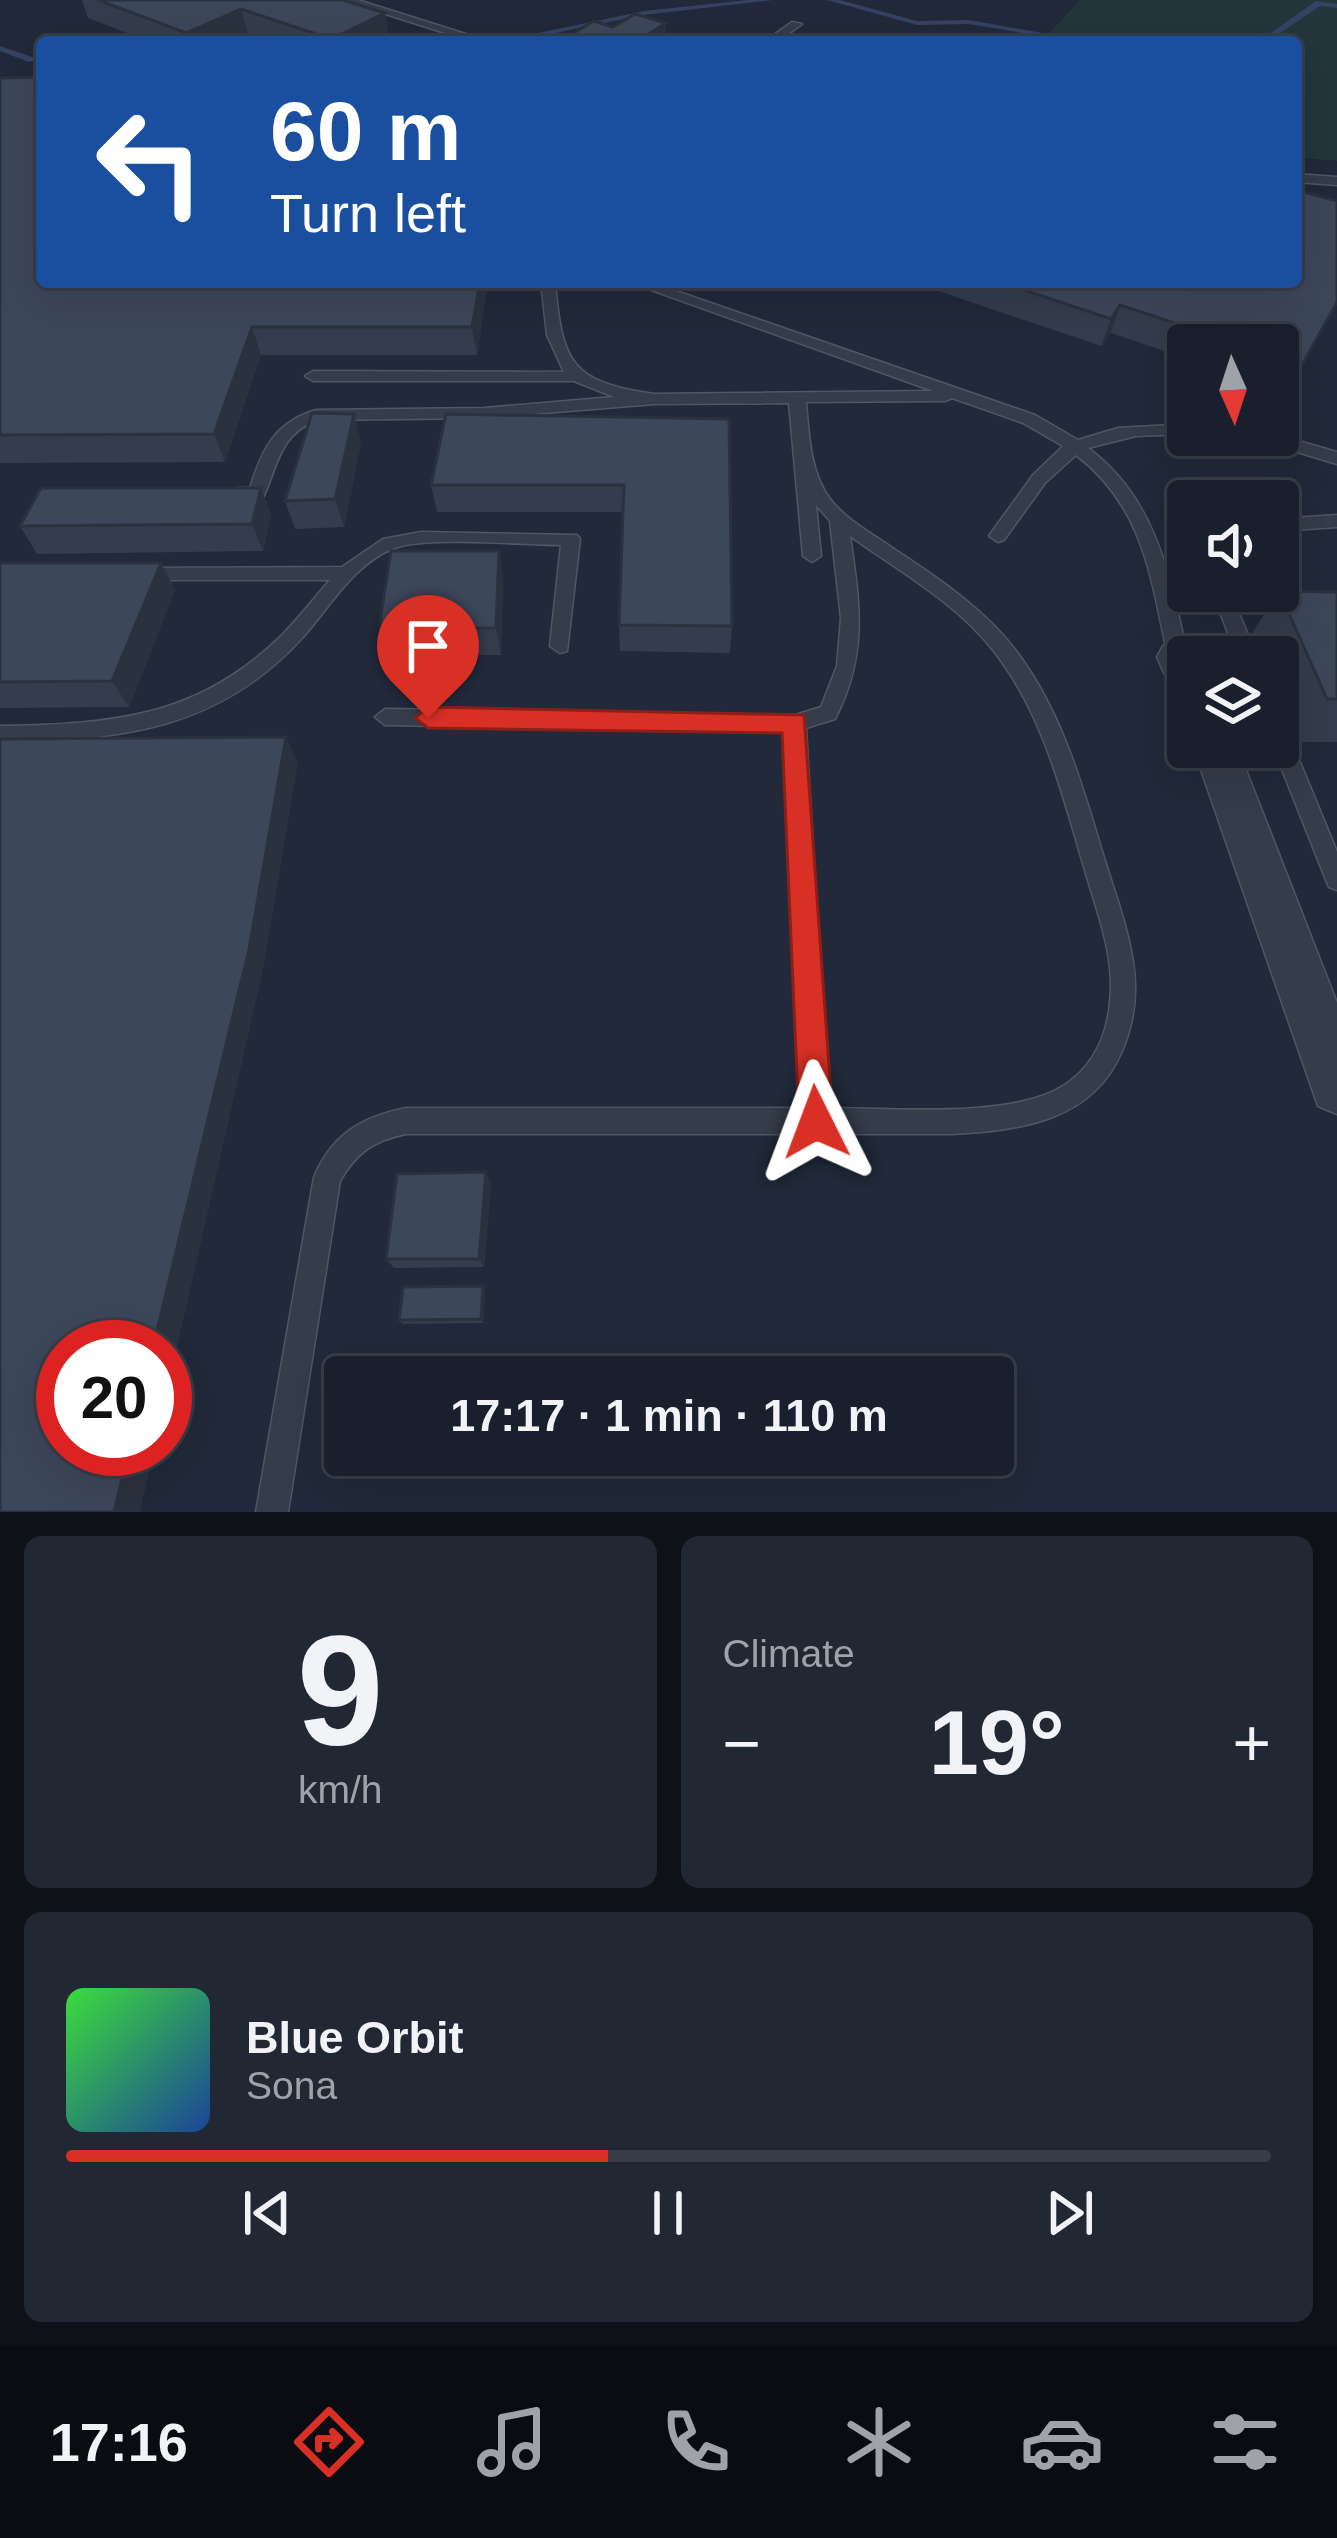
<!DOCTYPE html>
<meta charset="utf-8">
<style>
body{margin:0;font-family:Arial,sans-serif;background:#222734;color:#f1f3f6;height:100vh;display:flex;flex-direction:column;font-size:45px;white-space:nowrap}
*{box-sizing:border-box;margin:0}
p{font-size:39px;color:#9fa2a9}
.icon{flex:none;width:66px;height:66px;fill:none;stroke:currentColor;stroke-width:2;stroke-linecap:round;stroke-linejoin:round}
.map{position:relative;height:1512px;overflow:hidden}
.sheet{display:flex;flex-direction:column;gap:24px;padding:24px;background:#0e1118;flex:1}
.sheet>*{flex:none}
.guide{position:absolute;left:36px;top:36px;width:1266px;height:252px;border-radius:12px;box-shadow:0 12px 48px #0002,0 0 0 3px #373d48;background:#1a4fa0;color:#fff;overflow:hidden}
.needle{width:78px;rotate:177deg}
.tools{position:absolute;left:1167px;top:324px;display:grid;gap:24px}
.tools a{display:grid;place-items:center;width:132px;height:132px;border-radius:12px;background:#191f2c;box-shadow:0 12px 48px #0002,0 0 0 3px #373d48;font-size:60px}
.speed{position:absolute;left:36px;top:1320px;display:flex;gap:24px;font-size:60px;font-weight:700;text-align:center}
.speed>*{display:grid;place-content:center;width:156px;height:156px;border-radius:50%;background:#191f2c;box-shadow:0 12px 48px #0002,0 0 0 3px #373d48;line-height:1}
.speed .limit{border:18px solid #d22;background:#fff;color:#111}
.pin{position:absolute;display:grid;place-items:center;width:102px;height:102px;color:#fff;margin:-123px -51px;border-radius:50% 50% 50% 0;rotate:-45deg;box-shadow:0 0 12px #0007}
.pin .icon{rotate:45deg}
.me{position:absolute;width:132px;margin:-66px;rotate:357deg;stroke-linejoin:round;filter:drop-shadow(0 0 9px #0008)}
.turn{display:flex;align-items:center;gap:42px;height:252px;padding:0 36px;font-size:54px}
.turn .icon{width:156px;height:156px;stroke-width:2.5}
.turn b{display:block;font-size:84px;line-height:102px}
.big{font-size:90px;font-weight:600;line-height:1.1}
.sheet .card{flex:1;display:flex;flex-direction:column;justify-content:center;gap:18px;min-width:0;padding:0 42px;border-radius:18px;background:#222734}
.sheet .dial{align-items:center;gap:0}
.dial b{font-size:156px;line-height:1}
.song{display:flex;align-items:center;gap:36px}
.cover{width:144px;height:144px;border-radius:18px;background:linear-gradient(135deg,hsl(120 70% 55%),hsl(220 70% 35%))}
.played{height:12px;border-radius:6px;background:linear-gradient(90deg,#d93025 45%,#373d48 45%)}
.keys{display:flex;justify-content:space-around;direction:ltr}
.heat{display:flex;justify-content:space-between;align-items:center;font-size:66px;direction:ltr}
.sheet .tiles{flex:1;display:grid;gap:24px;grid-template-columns:1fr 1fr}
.card:last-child{grid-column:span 2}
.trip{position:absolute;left:324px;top:1356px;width:690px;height:120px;border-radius:12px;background:#191f2c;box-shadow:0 12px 48px #0002,0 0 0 3px #373d48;font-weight:600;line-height:120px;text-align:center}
.tab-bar{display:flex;height:192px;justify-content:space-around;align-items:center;background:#0a0c12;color:#9fa2a9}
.tab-bar .icon{width:84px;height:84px}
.tab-bar .selected{color:#d93025}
.tab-bar b{font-size:54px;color:#f1f3f6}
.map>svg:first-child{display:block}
</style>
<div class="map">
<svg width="1337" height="1512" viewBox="0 0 1337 1512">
<rect width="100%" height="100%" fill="#21293a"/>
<polygon fill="#23363b" points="1080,0 1337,0 1337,161 1296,157 1296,42 1041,42"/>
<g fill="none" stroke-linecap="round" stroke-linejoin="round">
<g fill="#354362" fill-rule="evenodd">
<polygon points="747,0 773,0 644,15 511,42 495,42 644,11"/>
<polygon points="827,0 840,0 917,21 969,20 1093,42 1075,42 969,24 917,25"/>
<polygon points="1316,1 1337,4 1337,8 1320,6 1267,42 1258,42"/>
<polygon points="0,46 35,58 36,60 29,62 0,51"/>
</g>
<defs>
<g id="lane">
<polygon points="342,0 358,0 491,42 473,42"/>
<polygon points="792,22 802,24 777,42 764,42"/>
<polygon points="1296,174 1337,177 1337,185 1296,182"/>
<path d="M541,282H555C562,363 571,382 654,394L933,391L629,282H650L1035,415L1078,440L1118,428L1188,424V434L1136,436L1088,448C1157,499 1170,578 1188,657L1178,664L1168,657C1151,578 1144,507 1076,455L1045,483L1004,540L998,542L989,536L1033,475L1063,446L1023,423L952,398L945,401L806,402C809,435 810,472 830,499C846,520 873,534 894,549C932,574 971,600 1002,634C1055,693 1079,773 1101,848C1112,885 1127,923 1133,962C1138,993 1134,1023 1122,1051C1093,1121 1021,1130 953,1134H406C373,1141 357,1152 340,1181L288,1512H256L314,1177C332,1134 362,1117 406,1108H802L785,731L385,725L375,717L385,709L795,715L821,707L837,666L841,618L830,521L816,505L821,556L812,562L803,556L789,403L654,404L484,418L318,420C279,434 278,465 263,498L236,500L227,494L236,488H250C262,449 275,422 316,410L484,408L614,397L574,381H313L305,376L313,371L564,372L547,335ZM850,536C899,571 955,602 993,650C1045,716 1063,798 1087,877C1099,918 1115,958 1110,1002C1107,1036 1093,1067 1063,1086C1011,1119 890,1108 828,1108L806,728L835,719C868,655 860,604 850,536Z"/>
<polygon points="1251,435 1278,435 1337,452 1337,464 1253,439"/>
<polygon points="1337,515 1337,527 1278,531 1278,519"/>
<path d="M421,532L577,535L580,539L567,651L560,653L550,646L561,545C522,545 428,536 395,548C355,562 330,607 303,637C218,731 119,740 0,742V726C112,724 197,718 281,636C299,618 314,598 330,580H139L130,573L132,568L342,567L383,539Z"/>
<polygon points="1212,591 1230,591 1257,657 1237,657"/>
<polygon points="1278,725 1285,727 1288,733 1337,852 1337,890 1329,887 1326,880 1273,747 1278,747"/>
</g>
<g id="street">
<polygon points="1178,641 1193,646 1199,657 1188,657 1188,697 1173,693 1157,657 1163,646"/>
<polygon points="1193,747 1237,747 1337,1003 1337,1114 1318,1106"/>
</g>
</defs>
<use href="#lane" stroke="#505665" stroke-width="3"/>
<use href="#street" stroke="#505665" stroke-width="3"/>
<use href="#lane" fill="#353c4a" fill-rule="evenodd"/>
<use href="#street" fill="#353c4a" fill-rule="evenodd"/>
</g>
<g fill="#343d4d">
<polygon points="82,0 343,0 385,13 389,38 382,42 271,42 248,34 230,42 151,42 88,18"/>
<polygon points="613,27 666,41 572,42 572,34"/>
<polygon points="0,78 42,282 488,282 477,355 261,355 225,462 0,463"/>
<polygon points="912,282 1296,282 1337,303 1288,393 1278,389 1278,345 1188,345 1188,359 1111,333 1101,346"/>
<polygon points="729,419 732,626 730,653 620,651 619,625 623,512 437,512 431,485"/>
<polygon points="361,442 344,527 295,529 285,501"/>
<polygon points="261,488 271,515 263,551 37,554 20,526"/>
<polygon points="499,551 503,579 501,655 387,655 379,628"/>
<polygon points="0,563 161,563 175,590 129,707 0,708"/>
<polygon points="1279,591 1337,592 1337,742 1295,742 1278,700 1278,657 1260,657 1251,635"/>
<polygon points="491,1183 484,1267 394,1268 386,1259"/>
<polygon points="485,1291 483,1323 403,1324 399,1320"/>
</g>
<g fill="#2b323f">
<polygon points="241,9 248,34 230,42 189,42 186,33"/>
<polygon points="385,13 389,38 382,42 331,42 331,39"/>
<polygon points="666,23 666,41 665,42 636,42"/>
<polygon points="480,282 488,282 477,355 472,327"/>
<polygon points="1120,305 1111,333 1101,346 1111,319"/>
<polygon points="252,327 261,355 225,462 214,434"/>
<polygon points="354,414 361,442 344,527 335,499"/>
<polygon points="261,488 271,515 263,551 252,524"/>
<polygon points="499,551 503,579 501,655 496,628"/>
<polygon points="161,563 175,590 129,707 112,681"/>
<polygon points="286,737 298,763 263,970 165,1400 165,1347 153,1347"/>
<polygon points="486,1172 491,1183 484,1267 479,1259"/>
<polygon points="483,1286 485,1291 483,1323 481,1319"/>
<polygon points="129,1449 154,1449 140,1512 114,1512"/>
</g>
<g fill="#3d475a" stroke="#2b323f" stroke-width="3">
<polygon points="98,0 343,0 385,13 331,39 241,9 186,33"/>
<polygon points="635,14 666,23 636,42 598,42 572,34 594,21 613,27"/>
<polygon points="502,34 525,42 487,42"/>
<polygon points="42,77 42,282 480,282 472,327 252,327 214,434 0,435 0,78"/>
<polygon points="1296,190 1337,201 1337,302 1302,365 1278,357 1278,345 1242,345 1120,305 1111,319 1000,282 1296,282"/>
<polygon points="312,413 354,414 335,499 285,501"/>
<polygon points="446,414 729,419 732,626 619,625 624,485 431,485"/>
<polygon points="41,488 261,488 252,524 20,526"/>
<polygon points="391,551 499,551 496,628 379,628"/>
<polygon points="0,563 161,563 112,681 0,682"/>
<polygon points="1279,591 1337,592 1337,699 1327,699"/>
<polygon points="286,737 249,949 153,1347 63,1347 63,1449 129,1449 114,1512 0,1512 0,739"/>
<polygon points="486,1172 479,1259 386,1259 397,1174"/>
<polygon points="483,1286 481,1319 399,1320 403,1287"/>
</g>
<polygon fill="#d93025" stroke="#8d1f18" stroke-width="3" points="428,707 804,715 833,1122 828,1134 816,1139 804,1134 799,1122 782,733 428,728 415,718"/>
</svg>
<div class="tools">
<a><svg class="needle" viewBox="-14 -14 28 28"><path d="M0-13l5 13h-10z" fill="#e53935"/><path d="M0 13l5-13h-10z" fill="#9fa2a9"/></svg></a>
<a><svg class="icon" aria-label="sound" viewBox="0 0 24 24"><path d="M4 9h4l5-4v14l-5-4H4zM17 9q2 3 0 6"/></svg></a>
<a><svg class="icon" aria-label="layers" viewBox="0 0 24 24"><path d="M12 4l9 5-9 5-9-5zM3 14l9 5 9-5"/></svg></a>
</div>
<div class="speed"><div class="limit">20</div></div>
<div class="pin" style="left:428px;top:718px;background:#d93025"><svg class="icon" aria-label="arrive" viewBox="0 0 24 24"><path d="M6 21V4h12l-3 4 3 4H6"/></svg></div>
<svg class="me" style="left:816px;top:1122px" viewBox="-20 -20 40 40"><path d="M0-17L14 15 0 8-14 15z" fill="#d93025" stroke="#fff" stroke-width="4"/></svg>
<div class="trip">17:17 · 1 min · 110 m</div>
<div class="guide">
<div class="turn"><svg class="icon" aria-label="left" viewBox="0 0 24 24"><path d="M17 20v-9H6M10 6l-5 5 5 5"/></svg><div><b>60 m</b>Turn left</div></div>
</div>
</div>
<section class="sheet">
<div class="tiles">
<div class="card dial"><b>9</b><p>km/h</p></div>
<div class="card"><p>Climate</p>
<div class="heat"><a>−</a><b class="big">19°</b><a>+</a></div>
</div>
<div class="card">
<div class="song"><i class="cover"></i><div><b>Blue Orbit</b><p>Sona</p></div></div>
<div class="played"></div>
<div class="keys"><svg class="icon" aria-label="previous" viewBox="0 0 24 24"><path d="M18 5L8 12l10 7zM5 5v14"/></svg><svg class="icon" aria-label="pause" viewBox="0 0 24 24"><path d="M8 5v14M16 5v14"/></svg><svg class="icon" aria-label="next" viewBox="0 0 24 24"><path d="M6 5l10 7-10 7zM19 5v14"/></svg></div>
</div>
</div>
</section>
<nav class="tab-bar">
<b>17:16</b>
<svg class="icon selected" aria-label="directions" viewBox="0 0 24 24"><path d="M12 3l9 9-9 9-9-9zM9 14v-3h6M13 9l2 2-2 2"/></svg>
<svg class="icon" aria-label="music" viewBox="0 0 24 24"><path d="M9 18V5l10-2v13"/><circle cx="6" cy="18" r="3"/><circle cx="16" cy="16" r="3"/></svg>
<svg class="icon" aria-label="phone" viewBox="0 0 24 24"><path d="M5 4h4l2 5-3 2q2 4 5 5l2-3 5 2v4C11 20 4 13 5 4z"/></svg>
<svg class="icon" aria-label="climate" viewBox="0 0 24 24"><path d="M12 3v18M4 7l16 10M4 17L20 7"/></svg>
<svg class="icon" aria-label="car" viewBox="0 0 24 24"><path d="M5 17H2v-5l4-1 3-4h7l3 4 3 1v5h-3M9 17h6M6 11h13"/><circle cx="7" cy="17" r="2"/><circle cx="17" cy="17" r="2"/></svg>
<svg class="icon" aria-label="filters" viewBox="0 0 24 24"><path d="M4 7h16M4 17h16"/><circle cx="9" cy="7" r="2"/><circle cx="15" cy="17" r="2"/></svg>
</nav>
